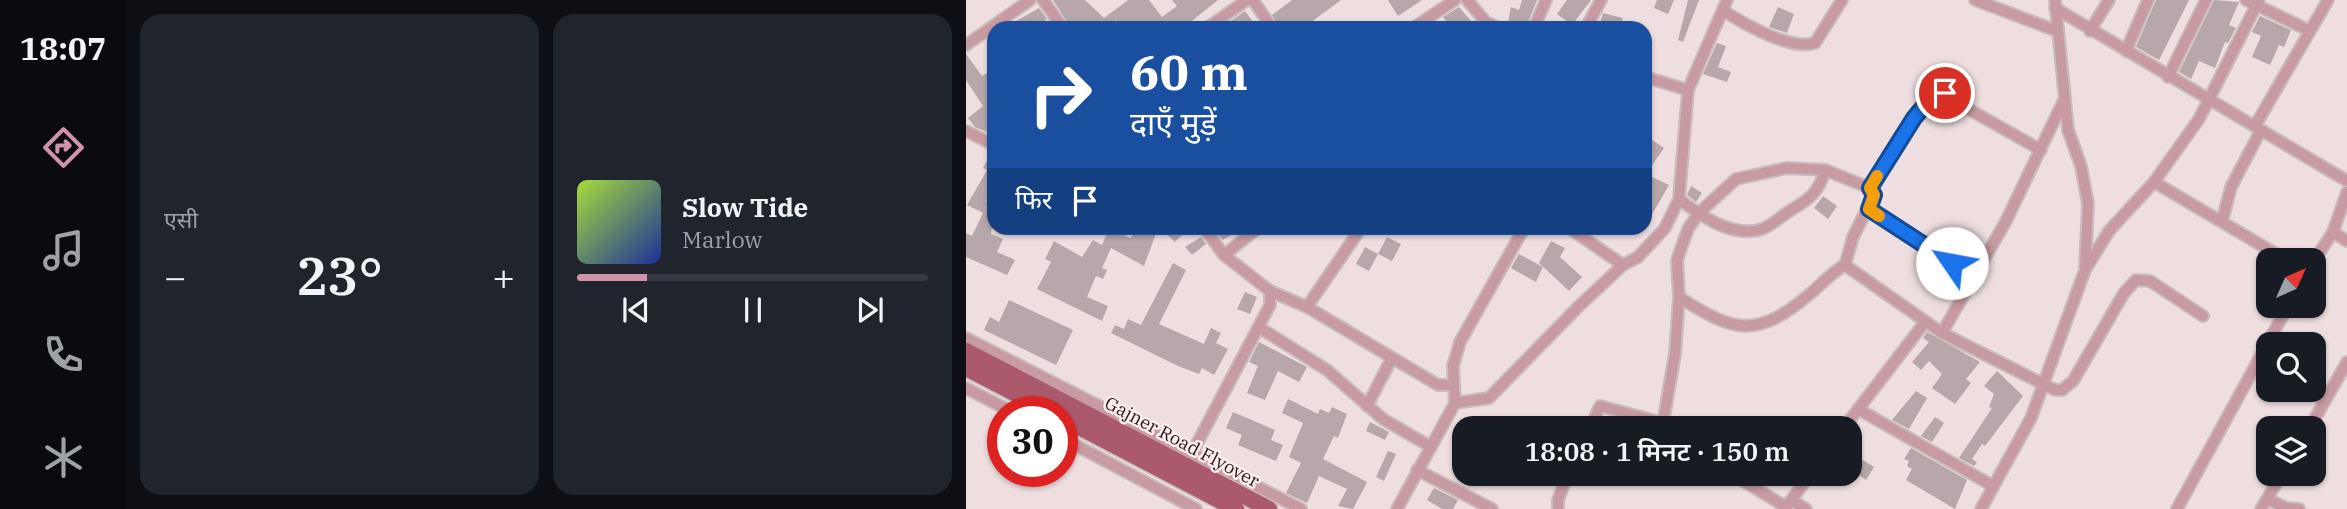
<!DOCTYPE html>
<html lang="hi">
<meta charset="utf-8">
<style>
body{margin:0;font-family:"IBM Plex Serif","Noto Sans Devanagari",serif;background:#20242c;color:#f1f3f6;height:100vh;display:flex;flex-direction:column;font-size:26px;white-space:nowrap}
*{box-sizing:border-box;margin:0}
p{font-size:23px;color:#9ea1a6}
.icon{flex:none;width:38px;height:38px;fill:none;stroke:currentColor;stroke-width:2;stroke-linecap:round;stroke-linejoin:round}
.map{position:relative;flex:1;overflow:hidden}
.sheet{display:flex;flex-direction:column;gap:14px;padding:14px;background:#0d0f14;width:840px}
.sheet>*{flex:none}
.guide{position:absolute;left:21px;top:21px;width:665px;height:214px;border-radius:21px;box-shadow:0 2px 5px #0004;background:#1a4fa0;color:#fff;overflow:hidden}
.needle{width:46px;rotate:45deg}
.tools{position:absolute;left:1290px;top:248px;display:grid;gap:14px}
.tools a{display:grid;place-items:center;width:70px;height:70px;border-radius:14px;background:#171b24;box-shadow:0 2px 5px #0004;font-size:35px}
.speed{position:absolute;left:21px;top:396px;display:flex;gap:14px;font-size:35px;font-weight:700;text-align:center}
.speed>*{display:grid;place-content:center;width:91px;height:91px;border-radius:50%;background:#171b24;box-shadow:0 2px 5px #0004;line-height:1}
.speed .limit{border:10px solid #d22;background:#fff;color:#111}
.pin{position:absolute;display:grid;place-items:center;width:60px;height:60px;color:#fff;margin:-30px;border:4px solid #fff;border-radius:50%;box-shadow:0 2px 7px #0007}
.me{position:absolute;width:77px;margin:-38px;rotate:303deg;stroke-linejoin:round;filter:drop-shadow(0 0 5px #0008)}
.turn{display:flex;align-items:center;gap:24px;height:147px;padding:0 28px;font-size:32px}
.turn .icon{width:91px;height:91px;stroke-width:2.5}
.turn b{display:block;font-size:49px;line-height:60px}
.then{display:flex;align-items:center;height:66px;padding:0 28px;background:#0003;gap:14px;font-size:26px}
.big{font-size:52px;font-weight:600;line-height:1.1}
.sheet .card{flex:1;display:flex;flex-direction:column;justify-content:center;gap:10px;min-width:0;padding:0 24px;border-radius:21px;background:#20242c}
.song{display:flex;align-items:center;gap:21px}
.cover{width:84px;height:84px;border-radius:10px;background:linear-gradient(135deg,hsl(80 70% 55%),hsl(230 70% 35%))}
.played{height:7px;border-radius:4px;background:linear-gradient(90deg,#d292aa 20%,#363941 20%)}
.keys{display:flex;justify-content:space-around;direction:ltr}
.heat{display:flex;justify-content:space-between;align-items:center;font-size:38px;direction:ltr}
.sheet .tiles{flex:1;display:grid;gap:14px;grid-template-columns:repeat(2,1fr)}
.trip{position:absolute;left:486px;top:416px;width:410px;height:70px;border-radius:21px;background:#171b24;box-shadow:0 2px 5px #0004;font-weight:600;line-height:70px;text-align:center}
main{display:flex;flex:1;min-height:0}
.tabs{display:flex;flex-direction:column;width:126px;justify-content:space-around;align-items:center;background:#090b0e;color:#9ea1a6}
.tabs .icon{width:49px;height:49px}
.tabs .current{color:#d292aa}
.tabs b{font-size:32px;color:#f1f3f6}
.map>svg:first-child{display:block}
</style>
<main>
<nav class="tabs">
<b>18:07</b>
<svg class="icon current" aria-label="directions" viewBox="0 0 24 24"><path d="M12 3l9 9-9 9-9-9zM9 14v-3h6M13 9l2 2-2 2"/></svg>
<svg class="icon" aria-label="music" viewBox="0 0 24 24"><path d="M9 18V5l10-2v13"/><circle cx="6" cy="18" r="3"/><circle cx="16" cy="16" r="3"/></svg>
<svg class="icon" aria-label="phone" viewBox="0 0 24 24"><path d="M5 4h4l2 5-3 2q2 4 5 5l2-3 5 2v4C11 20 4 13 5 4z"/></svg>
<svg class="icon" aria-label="climate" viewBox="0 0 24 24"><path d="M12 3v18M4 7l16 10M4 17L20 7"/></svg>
</nav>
<section class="sheet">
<div class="tiles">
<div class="card"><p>एसी</p>
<div class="heat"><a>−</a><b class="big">23°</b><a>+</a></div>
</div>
<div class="card">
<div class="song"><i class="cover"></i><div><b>Slow Tide</b><p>Marlow</p></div></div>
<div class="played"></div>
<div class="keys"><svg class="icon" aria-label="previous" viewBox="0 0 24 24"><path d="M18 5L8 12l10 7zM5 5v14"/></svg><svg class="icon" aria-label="pause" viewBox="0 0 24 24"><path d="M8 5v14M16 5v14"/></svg><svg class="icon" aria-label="next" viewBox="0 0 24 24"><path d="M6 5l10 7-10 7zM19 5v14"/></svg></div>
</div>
</div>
</section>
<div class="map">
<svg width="1381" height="509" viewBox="0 0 1381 509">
<rect width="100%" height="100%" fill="#efdee0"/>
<g fill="#b8a7aa">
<polygon points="87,0 119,0 138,18 162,0 183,0 196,17 211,6 206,0 252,0 217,28 158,28 150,20 145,26 147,28 105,28"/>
<polygon points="326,0 375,0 337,28 314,28 306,15"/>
<polygon points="422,0 456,0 432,16"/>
<polygon points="556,0 571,0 560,28 541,28 545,7 553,10"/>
<polygon points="601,0 625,0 606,25 591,14"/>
<polygon points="691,0 708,0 702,14 688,8"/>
<polygon points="722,0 733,0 717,42 712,40"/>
<polygon points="1190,0 1223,0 1193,60 1170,47"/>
<polygon points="1248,0 1273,2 1263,25 1270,28 1262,43 1259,42 1249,68 1233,61 1225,79 1213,72"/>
<polygon points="493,7 506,22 499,28 486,28 477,17"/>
<polygon points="812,7 828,14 821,33 803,27"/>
<polygon points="73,8 81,19 70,28 38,28"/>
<polygon points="279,11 290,26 294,24 296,28 255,28"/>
<polygon points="637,13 657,18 654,28 638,28 634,23"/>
<polygon points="1294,16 1325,30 1318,47 1313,45 1304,65 1286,57 1295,36 1286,32"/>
<polygon points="751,43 760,46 752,67 765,72 761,82 737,74"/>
<polygon points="0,54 16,76 28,69 28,135 9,127 2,118 17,106 0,80"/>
<polygon points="679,135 698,148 680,174 703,185 685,216 679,213"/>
<polygon points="26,152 28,187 20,201 28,205 25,234 37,239 31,252 49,260 41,275 0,257 0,233 6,236 17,213 1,205 21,170 17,168"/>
<polygon points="725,186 736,193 730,202 721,195"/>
<polygon points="857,196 871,206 862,219 848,208"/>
<polygon points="143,228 164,238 174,228 192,228 178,266 145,248 136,268 141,270 137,279 130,276 121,297 142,306 136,321 71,289 85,262 79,259 88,241 116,257 127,240 136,245"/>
<polygon points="194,228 223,228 209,242"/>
<polygon points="247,228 276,228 257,240"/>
<polygon points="235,237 240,244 226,255 219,247"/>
<polygon points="421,237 435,244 426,261 412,254"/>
<polygon points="585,241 599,248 594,257 616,277 603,291 573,263"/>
<polygon points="399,247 412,254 403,271 390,264"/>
<polygon points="553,254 577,267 570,282 545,268"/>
<polygon points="207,263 220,270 193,324 238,344 245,328 255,333 250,343 262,349 248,375 236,368 233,374 212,366 145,333 149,325 158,329 162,319 175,325"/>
<polygon points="279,292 291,297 284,314 271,309"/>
<polygon points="43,300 107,330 90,365 18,330 24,317 33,322"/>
<polygon points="961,332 1014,362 1000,379 1005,383 989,404 966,388 976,374 963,361 955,370 946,362 963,342 957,338"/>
<polygon points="293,342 341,367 333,382 312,371 299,400 281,393 292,366 283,362"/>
<polygon points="1031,371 1057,396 1019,446 1016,444 1006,459 1011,462 1008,466 993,458 1026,408 1023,407 1028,394 1018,386"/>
<polygon points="950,391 961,398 943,429 926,420"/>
<polygon points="322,399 352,414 354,409 363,413 366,407 381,414 372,438 368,436 357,459 401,482 387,509 372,506 381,489 353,476 341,503 320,493 335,463 323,457 337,423 316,413"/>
<polygon points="267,412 309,430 305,440 317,445 310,461 272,445 276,435 260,428"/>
<polygon points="969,417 978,423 966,442 955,436"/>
<polygon points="404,422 423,432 419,440 400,431"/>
<polygon points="945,448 1001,480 989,509 940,480 946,469 941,466 943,461 938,459"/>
<polygon points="422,451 430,454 418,481 410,477"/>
<polygon points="884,452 908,467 900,480 884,469"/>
<polygon points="468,488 492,500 487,509 476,509 461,500"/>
</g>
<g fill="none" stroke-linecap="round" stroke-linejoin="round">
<defs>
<g id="minor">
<polyline points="77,0 97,28"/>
<polyline points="287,0 306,28"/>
<polyline points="501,0 520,22 533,28"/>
<polyline points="1009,0 1091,31"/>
<polyline points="1280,0 1342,30"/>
<polyline points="1089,8 1381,181"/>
<path d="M758,11C778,24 825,51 849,43L876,0"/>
<polyline points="241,28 281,0"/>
<polyline points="447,28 489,0"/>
<polyline points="568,28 580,0"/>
<polyline points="620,28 635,0"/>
<polyline points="1124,31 1143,0"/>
<polyline points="0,45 64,0"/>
<polyline points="1160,51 1182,0"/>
<polyline points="679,77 722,90"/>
<polyline points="1202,77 1240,0"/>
<polyline points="1289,126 1362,0"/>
<polyline points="0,131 28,145"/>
<polyline points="1188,182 1322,261"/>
<polyline points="904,188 948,118 972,92 1075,150"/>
<path d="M713,199C734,215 764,237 793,230C805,227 815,216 825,210C844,199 853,192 859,170"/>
<polyline points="903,209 1007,276"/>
<polyline points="1256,222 1265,187 1295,130"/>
<polyline points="603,228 657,265"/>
<polyline points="1367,232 1381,241"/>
<polyline points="258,255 292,228"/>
<polyline points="1348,261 1367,232 1381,192"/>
<polyline points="1121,267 1143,231 1188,182 1233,119 1293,0"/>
<polyline points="304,291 341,307 472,385 488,385"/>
<path d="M713,297C770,334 792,338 845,293C856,284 866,272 879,265L976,333L1089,390H1096L1107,381L1158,293L1170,280L1184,281L1237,316"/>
<polyline points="341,307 395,228"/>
<polyline points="294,328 361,370 417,419 465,447"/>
<polyline points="976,333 1040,221 1098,100"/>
<polyline points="0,338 335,509"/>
<polyline points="0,388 44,411"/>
<polyline points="489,403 487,366 494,342 558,228"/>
<polyline points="401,406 426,358"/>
<polyline points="892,409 1027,486"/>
<polyline points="624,429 634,406 697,423"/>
<polyline points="699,429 697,423 709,354 713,297 711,260 722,229 733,213 770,179 821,168 859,170 904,188 908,195 887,237 879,265"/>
<polyline points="877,429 959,322"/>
<polyline points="1343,429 1381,362"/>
<polyline points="96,438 230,509"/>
<polyline points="226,453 304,305 304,291 258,255 238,228"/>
<polyline points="451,470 526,509"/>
<polyline points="766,474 820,507"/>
<polyline points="1302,499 1320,508 1333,509"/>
<polyline points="825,500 840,509"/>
<polyline points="431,509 489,403 523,398 612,307 657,265 672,257 699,228 713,199 722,90 761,0"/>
<polyline points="592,509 592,500 602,474"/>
<polyline points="819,509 844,474"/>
<polyline points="1015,509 1065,418 1119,270 1122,204 1115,166 1102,130 1089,0"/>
<polyline points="1211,509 1322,306"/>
<polyline points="1295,509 1316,474"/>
</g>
<g id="primary">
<polyline points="0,351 303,509"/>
<polyline points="0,368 83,411"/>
<polyline points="96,418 270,509"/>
</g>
</defs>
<use href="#minor" stroke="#cabbbd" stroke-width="14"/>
<use href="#primary" stroke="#cabbbd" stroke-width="19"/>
<use href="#minor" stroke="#c89aa1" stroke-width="10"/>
<use href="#primary" stroke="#aa5a6b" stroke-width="16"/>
</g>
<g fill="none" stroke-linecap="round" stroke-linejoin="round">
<defs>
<polyline id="route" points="979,93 969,93 948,118 904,188 908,195 903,209 986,263"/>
</defs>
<use href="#route" stroke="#114b97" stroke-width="18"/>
<use href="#route" stroke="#1a73e8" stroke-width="12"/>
<polyline stroke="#f59e0b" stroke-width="12" points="911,176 904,188 908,195 903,209 913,216"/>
</g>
<g text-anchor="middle" stroke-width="5" stroke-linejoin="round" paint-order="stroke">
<g font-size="18" fill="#221c1d" stroke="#fdebee">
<text transform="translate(216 442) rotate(28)" y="6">Gajner Road Flyover</text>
</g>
</g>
</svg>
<div class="tools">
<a><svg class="needle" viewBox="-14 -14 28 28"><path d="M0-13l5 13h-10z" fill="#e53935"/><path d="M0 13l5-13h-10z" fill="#9ea1a6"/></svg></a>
<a><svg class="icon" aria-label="search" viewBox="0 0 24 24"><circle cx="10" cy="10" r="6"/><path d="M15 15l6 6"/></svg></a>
<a><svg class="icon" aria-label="layers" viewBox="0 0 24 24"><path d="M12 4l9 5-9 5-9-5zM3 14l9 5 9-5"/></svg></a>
</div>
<div class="speed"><div class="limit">30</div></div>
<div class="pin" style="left:979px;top:93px;background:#d93025"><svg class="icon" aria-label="arrive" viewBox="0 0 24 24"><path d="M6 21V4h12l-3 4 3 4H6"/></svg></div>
<svg class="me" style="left:986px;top:263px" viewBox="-20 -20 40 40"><circle r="19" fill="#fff"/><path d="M0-13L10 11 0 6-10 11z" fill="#1a73e8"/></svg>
<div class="trip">18:08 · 1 मिनट · 150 m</div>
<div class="guide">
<div class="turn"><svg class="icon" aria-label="right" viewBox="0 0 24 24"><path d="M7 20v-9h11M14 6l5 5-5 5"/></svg><div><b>60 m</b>दाएँ मुड़ें</div></div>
<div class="then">फिर<svg class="icon" aria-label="arrive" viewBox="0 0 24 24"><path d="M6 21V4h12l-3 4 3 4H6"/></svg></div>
</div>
</div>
</main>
